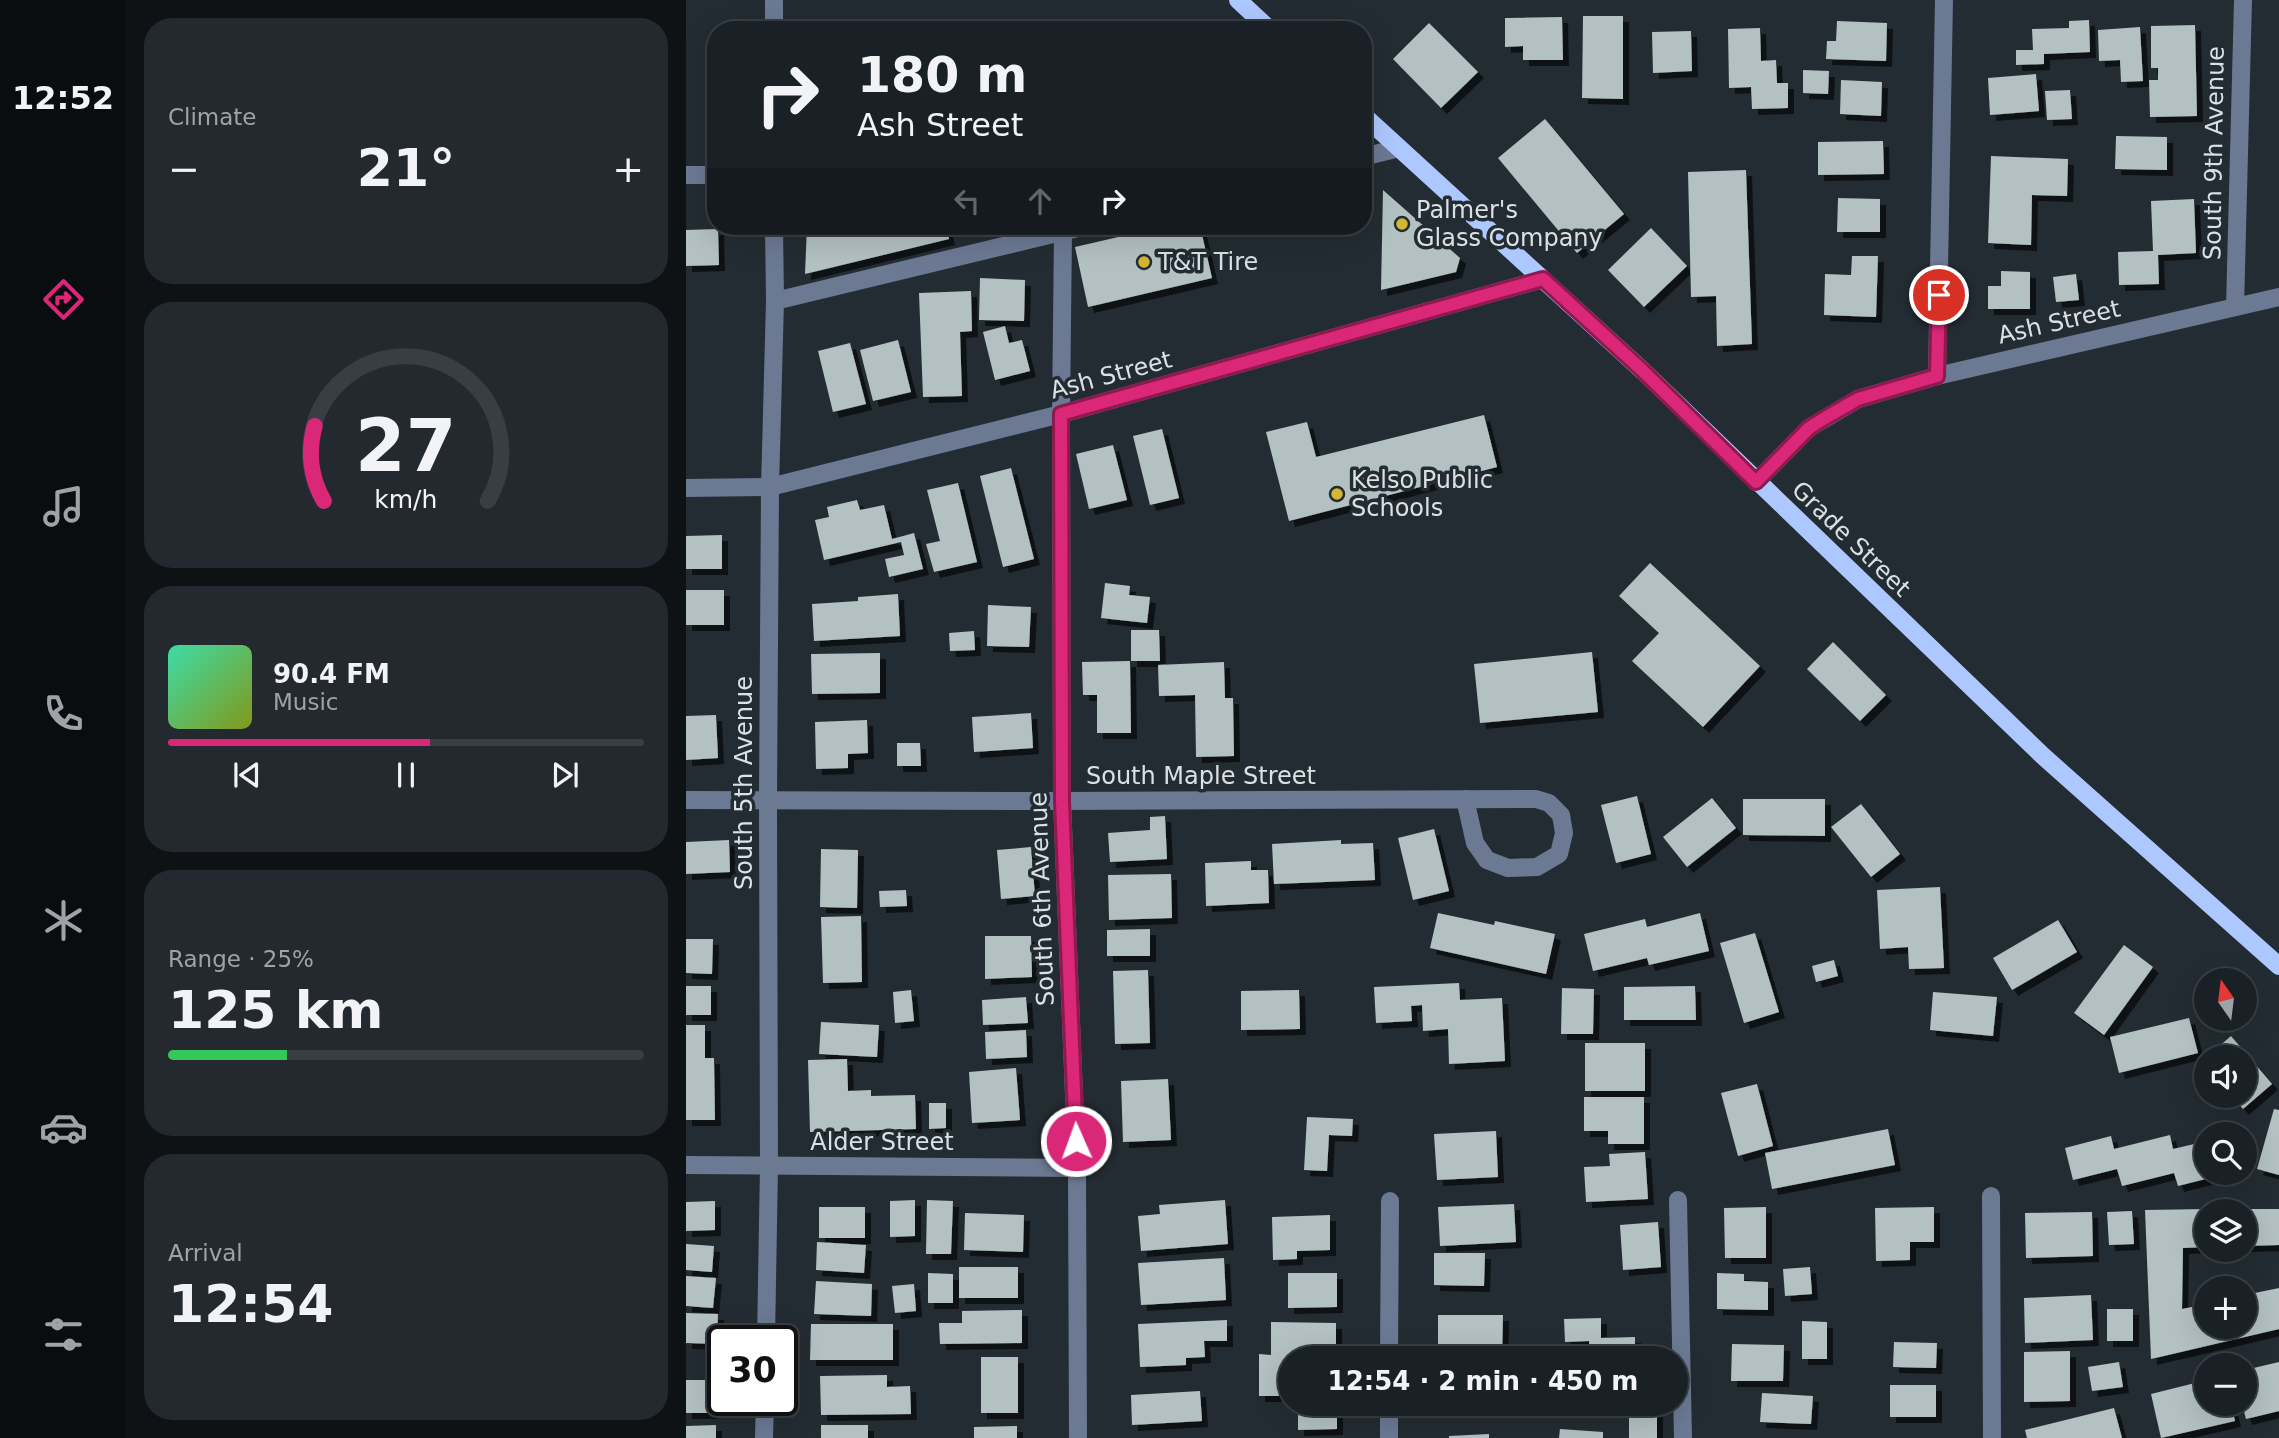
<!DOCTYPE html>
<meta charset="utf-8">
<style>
body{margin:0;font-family:"DejaVu Sans",sans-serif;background:#23292e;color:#f1f3f6;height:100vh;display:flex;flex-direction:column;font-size:26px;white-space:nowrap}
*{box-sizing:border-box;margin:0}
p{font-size:23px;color:#9fa3a7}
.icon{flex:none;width:38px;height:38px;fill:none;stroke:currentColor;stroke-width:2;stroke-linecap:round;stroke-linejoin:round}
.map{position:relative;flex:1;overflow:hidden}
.drawer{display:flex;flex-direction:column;gap:18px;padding:18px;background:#0e1215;width:560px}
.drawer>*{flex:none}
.top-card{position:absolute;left:21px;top:21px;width:665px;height:214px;border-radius:28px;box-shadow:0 7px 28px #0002,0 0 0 2px #383e43;background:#1a2126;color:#f1f3f6;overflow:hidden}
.needle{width:46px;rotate:346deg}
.buttons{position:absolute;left:1508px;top:968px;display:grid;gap:14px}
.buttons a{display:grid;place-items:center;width:63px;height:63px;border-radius:50%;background:#1a2126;box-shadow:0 7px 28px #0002,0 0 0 2px #383e43;font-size:35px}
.speed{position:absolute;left:21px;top:1325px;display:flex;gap:14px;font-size:35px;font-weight:700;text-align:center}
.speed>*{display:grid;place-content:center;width:91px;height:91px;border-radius:50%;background:#1a2126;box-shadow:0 7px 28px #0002,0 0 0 2px #383e43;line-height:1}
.speed .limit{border:4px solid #111;border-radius:10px;background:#fff;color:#111}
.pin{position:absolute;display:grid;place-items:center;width:60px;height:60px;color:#fff;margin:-30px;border:4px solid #fff;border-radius:50%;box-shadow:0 2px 7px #0007}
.me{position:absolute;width:77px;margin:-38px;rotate:358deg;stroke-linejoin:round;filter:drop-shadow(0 0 5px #0008)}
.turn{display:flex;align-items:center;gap:24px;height:147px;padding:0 35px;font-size:32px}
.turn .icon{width:91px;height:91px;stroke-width:2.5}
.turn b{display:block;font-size:49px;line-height:60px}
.lanes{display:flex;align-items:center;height:66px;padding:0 35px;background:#0003;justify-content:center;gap:35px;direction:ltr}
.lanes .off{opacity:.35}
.big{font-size:52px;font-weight:600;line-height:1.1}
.drawer .tile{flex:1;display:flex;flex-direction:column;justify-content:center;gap:10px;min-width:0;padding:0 24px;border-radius:28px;background:#23292e}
.drawer .dial{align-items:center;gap:0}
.dial svg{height:182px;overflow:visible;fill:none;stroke:#383e43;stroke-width:7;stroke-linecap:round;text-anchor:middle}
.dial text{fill:#f1f3f6;stroke:none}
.song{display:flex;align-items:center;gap:21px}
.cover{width:84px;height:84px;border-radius:10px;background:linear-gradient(135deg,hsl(160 70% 55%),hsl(70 70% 35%))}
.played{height:7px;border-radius:4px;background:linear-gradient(90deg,#db2777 55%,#383e43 55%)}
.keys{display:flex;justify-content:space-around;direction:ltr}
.heat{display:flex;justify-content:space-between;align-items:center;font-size:38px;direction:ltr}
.charge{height:10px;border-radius:5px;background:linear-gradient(90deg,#34c759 25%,#383e43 0)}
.trip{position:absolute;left:592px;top:1346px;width:410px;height:70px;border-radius:35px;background:#1a2126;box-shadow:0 7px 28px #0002,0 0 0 2px #383e43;font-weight:600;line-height:70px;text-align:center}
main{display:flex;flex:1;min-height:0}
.tab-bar{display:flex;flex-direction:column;width:126px;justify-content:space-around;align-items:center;background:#0a0d0f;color:#9fa3a7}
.tab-bar .icon{width:49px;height:49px}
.tab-bar .on{color:#db2777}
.tab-bar b{font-size:32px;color:#f1f3f6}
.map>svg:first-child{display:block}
</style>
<main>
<nav class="tab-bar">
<b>12:52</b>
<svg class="icon on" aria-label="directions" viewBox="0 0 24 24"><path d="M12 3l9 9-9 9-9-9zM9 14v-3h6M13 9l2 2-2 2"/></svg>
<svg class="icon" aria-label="music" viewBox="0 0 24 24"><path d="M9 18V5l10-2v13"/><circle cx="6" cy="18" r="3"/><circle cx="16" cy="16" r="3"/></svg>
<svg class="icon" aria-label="phone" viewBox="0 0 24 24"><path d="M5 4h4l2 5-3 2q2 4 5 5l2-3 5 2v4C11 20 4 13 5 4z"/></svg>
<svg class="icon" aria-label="climate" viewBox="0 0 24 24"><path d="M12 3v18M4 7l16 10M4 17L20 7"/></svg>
<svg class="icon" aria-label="car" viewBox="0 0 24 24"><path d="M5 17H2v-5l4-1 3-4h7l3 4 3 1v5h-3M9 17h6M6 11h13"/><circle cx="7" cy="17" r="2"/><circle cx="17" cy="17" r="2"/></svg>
<svg class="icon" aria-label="filters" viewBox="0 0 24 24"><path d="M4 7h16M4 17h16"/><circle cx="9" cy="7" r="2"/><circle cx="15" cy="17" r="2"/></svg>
</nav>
<section class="drawer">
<div class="tile"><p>Climate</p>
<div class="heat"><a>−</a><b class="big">21°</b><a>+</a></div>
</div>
<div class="tile dial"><svg viewBox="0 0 100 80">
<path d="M14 69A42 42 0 1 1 86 69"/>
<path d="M14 69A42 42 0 0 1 10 36" stroke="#db2777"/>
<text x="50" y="56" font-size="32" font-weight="700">27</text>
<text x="50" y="72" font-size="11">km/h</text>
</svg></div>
<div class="tile">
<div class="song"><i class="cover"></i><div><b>90.4 FM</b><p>Music</p></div></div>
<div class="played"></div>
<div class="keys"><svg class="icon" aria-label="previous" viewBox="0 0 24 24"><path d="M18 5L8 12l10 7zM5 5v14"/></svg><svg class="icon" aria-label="pause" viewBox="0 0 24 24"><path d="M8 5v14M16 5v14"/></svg><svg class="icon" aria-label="next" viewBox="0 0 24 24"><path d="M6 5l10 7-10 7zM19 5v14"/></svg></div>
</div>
<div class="tile"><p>Range · 25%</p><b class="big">125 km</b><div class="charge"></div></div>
<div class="tile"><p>Arrival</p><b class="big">12:54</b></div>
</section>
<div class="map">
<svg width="1593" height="1438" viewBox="0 0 1593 1438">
<defs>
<filter id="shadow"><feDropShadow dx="6" dy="6" stdDeviation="0" flood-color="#0009"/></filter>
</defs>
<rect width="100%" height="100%" fill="#232c32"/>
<g fill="#b3c1c3" filter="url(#shadow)">
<polygon points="897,16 937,16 937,99 896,98"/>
<polygon points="876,17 877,60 837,60 837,46 819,47 819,18"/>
<polygon points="1403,20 1404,52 1358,54 1358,64 1330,65 1330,50 1347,50 1346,29 1383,28 1383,21"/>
<polygon points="1151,21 1201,23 1200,61 1140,59 1141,41 1150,41"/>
<polygon points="743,23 792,72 755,108 707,59"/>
<polygon points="1509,25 1511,116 1464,117 1463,80 1472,80 1472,68 1465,68 1465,26"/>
<polygon points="1454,27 1457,81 1435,82 1434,60 1413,61 1412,30"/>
<polygon points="1074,28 1075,61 1090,60 1091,83 1102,83 1102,108 1066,109 1065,87 1043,88 1042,29"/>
<polygon points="1005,31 1006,71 967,73 966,32"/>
<polygon points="1117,70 1143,71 1142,94 1117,93"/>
<polygon points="1350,74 1353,111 1304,115 1302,78"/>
<polygon points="1155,80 1196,82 1195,116 1154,114"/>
<polygon points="1384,90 1386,119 1361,120 1359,91"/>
<polygon points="859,119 938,214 891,253 812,158"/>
<polygon points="1430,136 1481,137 1481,170 1429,169"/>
<polygon points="1197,141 1198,174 1132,175 1132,142"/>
<polygon points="1305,156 1382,159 1381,196 1346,195 1345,245 1302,243"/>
<polygon points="1060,170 1066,344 1031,346 1030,296 1005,297 1002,172"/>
<polygon points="697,190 774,258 770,272 695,290"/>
<polygon points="1152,198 1194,199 1194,232 1151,232"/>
<polygon points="1508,199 1510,253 1472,255 1473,284 1433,285 1432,252 1467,251 1465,201"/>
<polygon points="121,226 260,226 263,239 119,274"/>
<polygon points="480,226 514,226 526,278 402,307 389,247"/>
<polygon points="965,228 1001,266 958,307 922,270"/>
<polygon points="32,229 33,265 0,266 0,230"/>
<polygon points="1166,256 1192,256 1190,317 1138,315 1139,274 1165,275"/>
<polygon points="1315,271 1344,272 1344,309 1302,309 1302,286 1315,286"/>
<polygon points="1390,274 1393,300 1370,302 1367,277"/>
<polygon points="294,278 339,280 338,321 293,320"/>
<polygon points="285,291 286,331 274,332 276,396 237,397 233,293"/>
<polygon points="319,326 323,343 336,340 344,371 309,380 297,332"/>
<polygon points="212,340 225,392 187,401 174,350"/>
<polygon points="164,343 180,404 147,412 132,351"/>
<polygon points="798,415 811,467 603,521 580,432 621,422 630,457"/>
<polygon points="476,429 493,498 464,505 447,436"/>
<polygon points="427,445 441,500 403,509 390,454"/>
<polygon points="325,468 348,559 317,567 294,476"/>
<polygon points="272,483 291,562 248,572 240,544 254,541 241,490"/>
<polygon points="171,500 174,510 198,505 206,539 228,533 237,569 203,577 199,559 218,555 215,542 138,560 129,520 143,517 141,507"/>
<polygon points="36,535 36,569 0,569 0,536"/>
<polygon points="964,563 1074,666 1017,727 946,661 973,633 933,596"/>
<polygon points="419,583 444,586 443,595 464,597 461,623 415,618"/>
<rect x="0" y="590" width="38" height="35"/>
<polygon points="212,594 214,636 128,641 126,604 172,601 172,597"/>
<polygon points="302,605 345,607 343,647 301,646"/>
<polygon points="445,630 473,630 474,661 445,661"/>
<polygon points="288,631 289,650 264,651 263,633"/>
<polygon points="1147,642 1200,695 1174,721 1121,669"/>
<polygon points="906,652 912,712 794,723 788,664"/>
<polygon points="194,653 194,693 126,694 125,654"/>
<polygon points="444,661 445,733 411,733 411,695 397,695 396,662"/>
<polygon points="538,662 539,698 547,698 548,756 510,757 509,695 473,696 472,665"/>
<polygon points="345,713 347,748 288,752 286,717"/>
<polygon points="30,715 32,758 0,760 0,716"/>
<polygon points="181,720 182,753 162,754 162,768 130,769 129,722"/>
<polygon points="211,743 234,743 235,766 211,766"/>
<polygon points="951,796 965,854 930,863 915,805"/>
<polygon points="1026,798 1050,828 1001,867 977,837"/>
<polygon points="1057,799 1139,799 1139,836 1057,835"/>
<polygon points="1175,804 1214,854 1185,877 1145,827"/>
<polygon points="479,816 481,859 424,862 422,833 464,830 464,817"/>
<polygon points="748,829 763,891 727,900 712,838"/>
<polygon points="43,840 44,872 0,874 0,842"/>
<polygon points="655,840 655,844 687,843 689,880 588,884 586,844"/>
<polygon points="345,847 349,896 315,899 311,850"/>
<polygon points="135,849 172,850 171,908 134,907"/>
<polygon points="565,861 565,870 582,870 583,903 520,906 519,863"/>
<polygon points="485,874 486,918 423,920 422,875"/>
<polygon points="1254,887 1258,968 1223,969 1222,947 1194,949 1191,890"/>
<polygon points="220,890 221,906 194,907 193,891"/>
<polygon points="752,913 808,925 809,921 869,934 860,974 744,948"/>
<polygon points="1014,913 1023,951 963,965 961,958 907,971 898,934 959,919 961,927"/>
<polygon points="175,916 176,982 137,983 135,917"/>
<polygon points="1372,920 1391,952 1326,990 1307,958"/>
<polygon points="464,929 464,956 421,956 421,930"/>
<polygon points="1069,933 1093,1012 1058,1023 1034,943"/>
<polygon points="299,936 345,936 346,977 299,979"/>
<polygon points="0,939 27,939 26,974 0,973"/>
<polygon points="1438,945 1467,967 1418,1035 1388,1013"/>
<polygon points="1148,960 1152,976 1130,982 1126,966"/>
<polygon points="462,970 464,1043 429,1044 427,971"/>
<polygon points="773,983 774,1000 816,998 819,1061 763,1064 762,1029 737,1031 736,1005 725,1006 726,1021 690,1023 688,987"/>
<rect x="0" y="986" width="25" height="29"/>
<polygon points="1009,986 1010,1020 938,1020 938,987"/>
<polygon points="876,988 908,989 907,1034 875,1034"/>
<polygon points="225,990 228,1021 209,1023 207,992"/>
<polygon points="613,990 614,1029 555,1030 555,991"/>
<polygon points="1247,992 1311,997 1307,1036 1244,1030"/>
<polygon points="340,997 342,1023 297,1025 296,1000"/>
<polygon points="1503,1018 1512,1053 1433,1073 1424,1037"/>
<polygon points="135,1022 193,1025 191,1057 133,1054"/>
<polygon points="0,1025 19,1025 19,1058 28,1058 29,1120 0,1120"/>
<polygon points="340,1030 341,1057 300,1059 299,1032"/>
<polygon points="1545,1036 1586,1084 1557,1109 1546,1096 1559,1096 1559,1057 1521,1057 1521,1066 1516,1061"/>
<rect x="899" y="1043" width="60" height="48"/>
<polygon points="161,1059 162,1091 185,1090 185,1096 229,1095 230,1129 124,1132 122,1060"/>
<polygon points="330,1068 334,1120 286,1123 283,1072"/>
<polygon points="482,1079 485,1140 437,1142 435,1081"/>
<polygon points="1071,1084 1087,1146 1052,1156 1035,1093"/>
<polygon points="898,1097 958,1097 958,1144 922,1144 922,1131 898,1131"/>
<polygon points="243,1103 260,1103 260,1128 243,1129"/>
<polygon points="1588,1109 1593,1110 1593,1175 1571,1169"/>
<polygon points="621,1117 667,1119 666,1136 643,1135 641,1171 618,1170"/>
<polygon points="1202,1129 1209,1165 1086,1189 1079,1153"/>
<polygon points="810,1131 812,1177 751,1180 748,1134"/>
<polygon points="1484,1135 1487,1149 1521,1141 1521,1172 1543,1173 1492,1186 1488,1173 1436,1186 1431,1169 1387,1180 1379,1148 1425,1136 1428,1149"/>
<polygon points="959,1152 962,1199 900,1202 898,1167 924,1166 923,1154"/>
<polygon points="229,1200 229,1236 204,1237 204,1201"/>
<polygon points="241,1200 267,1201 265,1254 240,1254"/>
<polygon points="539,1200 542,1244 455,1251 452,1216 474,1214 473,1205"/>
<polygon points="29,1201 29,1230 0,1231 0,1202"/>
<polygon points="828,1204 830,1242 754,1246 752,1207"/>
<rect x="133" y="1207" width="46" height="31"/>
<polygon points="1080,1207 1080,1258 1039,1258 1038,1208"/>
<polygon points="1248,1207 1248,1242 1224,1242 1224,1260 1190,1261 1189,1208"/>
<polygon points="1521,1209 1521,1247 1497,1248 1496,1309 1521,1304 1521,1326 1559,1326 1559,1295 1593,1288 1593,1329 1465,1359 1459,1210"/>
<polygon points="1559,1209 1593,1209 1593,1245 1559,1246"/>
<polygon points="1446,1211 1448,1244 1423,1245 1421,1212"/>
<polygon points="1406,1212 1407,1256 1340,1258 1339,1213"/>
<polygon points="279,1213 338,1215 337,1252 278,1250"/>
<polygon points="644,1215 644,1250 611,1251 611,1259 587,1260 586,1217"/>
<polygon points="972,1222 975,1267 937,1270 934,1225"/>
<polygon points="131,1242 180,1245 178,1273 130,1270"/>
<polygon points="0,1244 28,1246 26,1272 0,1270"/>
<polygon points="748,1253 799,1253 798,1286 748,1285"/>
<polygon points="538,1258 540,1300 455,1305 452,1263"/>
<rect x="273" y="1267" width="59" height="31"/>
<polygon points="1124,1267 1126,1294 1099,1296 1097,1269"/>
<polygon points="242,1273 267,1274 267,1303 242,1303"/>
<polygon points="602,1273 651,1273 651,1307 602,1308"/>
<polygon points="1031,1273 1058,1274 1058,1281 1082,1282 1082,1310 1031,1309"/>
<polygon points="0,1276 30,1278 27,1308 0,1306"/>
<polygon points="130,1281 186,1284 185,1316 128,1314"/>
<polygon points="228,1284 230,1311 209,1313 206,1286"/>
<polygon points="1405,1295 1407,1340 1339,1343 1338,1298"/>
<rect x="1421" y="1309" width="26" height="32"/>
<polygon points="336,1310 336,1343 254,1344 253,1323 276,1323 276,1311"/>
<polygon points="0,1313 32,1314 31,1344 0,1343"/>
<polygon points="752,1315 817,1315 816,1358 752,1358"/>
<polygon points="915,1318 915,1338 949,1337 949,1358 904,1358 903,1341 879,1342 878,1319"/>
<polygon points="541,1320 541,1341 518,1341 519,1357 500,1358 500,1365 454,1367 452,1324"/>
<polygon points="1116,1321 1141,1322 1141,1359 1116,1359"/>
<polygon points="585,1322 650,1323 650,1355 603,1355 602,1396 573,1396 573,1354 585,1355"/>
<polygon points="125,1324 207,1324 207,1360 124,1360"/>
<polygon points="1208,1342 1251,1343 1250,1368 1207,1367"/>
<polygon points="1046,1344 1098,1345 1097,1381 1045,1381"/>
<polygon points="1384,1351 1384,1401 1338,1402 1338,1352"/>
<rect x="295" y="1357" width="37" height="56"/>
<polygon points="1433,1362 1437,1387 1406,1391 1402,1367"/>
<polygon points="1593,1362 1593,1411 1560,1419 1556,1404 1559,1404 1559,1370"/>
<polygon points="201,1375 201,1387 224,1386 225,1414 135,1415 134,1376"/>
<rect x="0" y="1380" width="26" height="33"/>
<polygon points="1521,1380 1521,1404 1545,1404 1549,1421 1475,1438 1465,1394"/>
<rect x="1204" y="1385" width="46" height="32"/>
<polygon points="514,1391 516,1421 446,1425 445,1395"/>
<polygon points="1076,1393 1127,1396 1125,1424 1074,1422"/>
<polygon points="612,1404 651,1404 651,1429 612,1430"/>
<polygon points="1428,1408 1436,1438 1341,1438 1339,1430"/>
<rect x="943" y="1411" width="28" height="27"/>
<polygon points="30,1425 30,1438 0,1438 0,1426"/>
<rect x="135" y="1425" width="47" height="13"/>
<polygon points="331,1426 331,1438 288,1438 288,1427"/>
<polygon points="874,1429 917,1432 917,1438 873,1438"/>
<polygon points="803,1434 803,1438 763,1438 763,1436"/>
</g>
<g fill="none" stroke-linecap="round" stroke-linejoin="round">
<g stroke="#6c7993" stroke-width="18">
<polyline points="88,30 88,0"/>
<polyline points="677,157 713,148"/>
<polyline points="0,175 30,175"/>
<polyline points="377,231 375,414 376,801 391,1168 392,1438"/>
<polyline points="89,301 400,226"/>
<polyline points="1549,307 1557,0"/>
<polyline points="1251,376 1258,0"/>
<polyline points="1070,482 1123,428 1172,399 1251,376 1593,297"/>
<polyline points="0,488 84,487 375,414 857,279"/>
<polyline points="0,800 376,801 850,799 863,803 875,815 878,833 873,854 851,867 822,868 801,860 789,843 779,799"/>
<polyline points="0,1165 391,1168"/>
<polyline points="1305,1196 1306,1438"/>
<polyline points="992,1200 997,1438"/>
<polyline points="80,1340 83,1166 82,800 84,487 89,301 88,226"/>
<polyline points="703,1358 704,1201"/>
<polyline points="78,1438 79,1400"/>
<polyline points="703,1438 703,1404"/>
</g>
<g stroke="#adc8fe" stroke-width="18">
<polyline points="552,0 584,30"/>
<polyline points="677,115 957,371 1357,756 1593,966"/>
</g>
</g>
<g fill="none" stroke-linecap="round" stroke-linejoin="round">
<defs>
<polyline id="route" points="390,1141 376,802 375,414 857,279 957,371 1070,482 1123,428 1139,418 1172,399 1251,376 1253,295"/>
</defs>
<use href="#route" stroke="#8e194d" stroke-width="18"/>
<use href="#route" stroke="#db2777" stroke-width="12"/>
</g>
<g fill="#d5b534" stroke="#232c32" stroke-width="2.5">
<circle cx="716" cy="224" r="7"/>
<circle cx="458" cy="262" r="7"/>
<circle cx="651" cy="494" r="7"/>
</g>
<g text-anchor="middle" stroke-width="7" stroke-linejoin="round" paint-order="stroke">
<g font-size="24" fill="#dbe0e4" stroke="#232c32">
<text transform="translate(1528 153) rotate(-89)" y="8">South 9th Avenue</text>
<text transform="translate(1373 322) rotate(-13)" y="8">Ash Street</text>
<text transform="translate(425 375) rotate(-15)" y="8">Ash Street</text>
<text transform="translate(1165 539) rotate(44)" y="8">Grade Street</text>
<text x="515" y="784">South Maple Street</text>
<text transform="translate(58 783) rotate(-90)" y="8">South 5th Avenue</text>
<text transform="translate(356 899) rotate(-92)" y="8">South 6th Avenue</text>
<text x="196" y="1150">Alder Street</text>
</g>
<g font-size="24" fill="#dbe0e4" stroke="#232c32" text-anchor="start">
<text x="730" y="218">Palmer's<tspan x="730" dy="28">Glass Company</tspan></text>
<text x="472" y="270">T&amp;T Tire</text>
<text x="665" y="488">Kelso Public<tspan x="665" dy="28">Schools</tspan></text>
</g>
</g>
</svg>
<div class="buttons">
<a><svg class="needle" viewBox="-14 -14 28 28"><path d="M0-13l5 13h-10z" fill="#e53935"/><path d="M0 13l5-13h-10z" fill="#9fa3a7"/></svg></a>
<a><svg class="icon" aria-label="sound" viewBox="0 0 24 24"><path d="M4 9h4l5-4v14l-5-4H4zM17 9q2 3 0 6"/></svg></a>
<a><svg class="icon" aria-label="search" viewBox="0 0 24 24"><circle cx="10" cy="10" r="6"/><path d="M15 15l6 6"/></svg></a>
<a><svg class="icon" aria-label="layers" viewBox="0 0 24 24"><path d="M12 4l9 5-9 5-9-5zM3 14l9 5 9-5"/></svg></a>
<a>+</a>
<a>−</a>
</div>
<div class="speed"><div class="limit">30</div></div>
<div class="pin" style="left:1253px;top:295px;background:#d93025"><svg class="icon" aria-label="arrive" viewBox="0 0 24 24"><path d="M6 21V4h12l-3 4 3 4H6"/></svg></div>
<svg class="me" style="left:390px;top:1141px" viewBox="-20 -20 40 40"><circle r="17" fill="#db2777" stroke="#fff" stroke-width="3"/><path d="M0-11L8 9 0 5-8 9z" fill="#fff"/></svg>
<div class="trip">12:54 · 2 min · 450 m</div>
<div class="top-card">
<div class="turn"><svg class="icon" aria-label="right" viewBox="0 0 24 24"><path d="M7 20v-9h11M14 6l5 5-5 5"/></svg><div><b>180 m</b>Ash Street</div></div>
<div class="lanes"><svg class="icon off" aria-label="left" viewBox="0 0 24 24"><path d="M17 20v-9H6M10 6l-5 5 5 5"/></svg><svg class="icon off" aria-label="ahead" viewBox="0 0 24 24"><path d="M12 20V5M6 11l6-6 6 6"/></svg><svg class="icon" aria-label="right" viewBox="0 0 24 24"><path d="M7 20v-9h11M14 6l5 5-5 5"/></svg></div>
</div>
</div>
</main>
